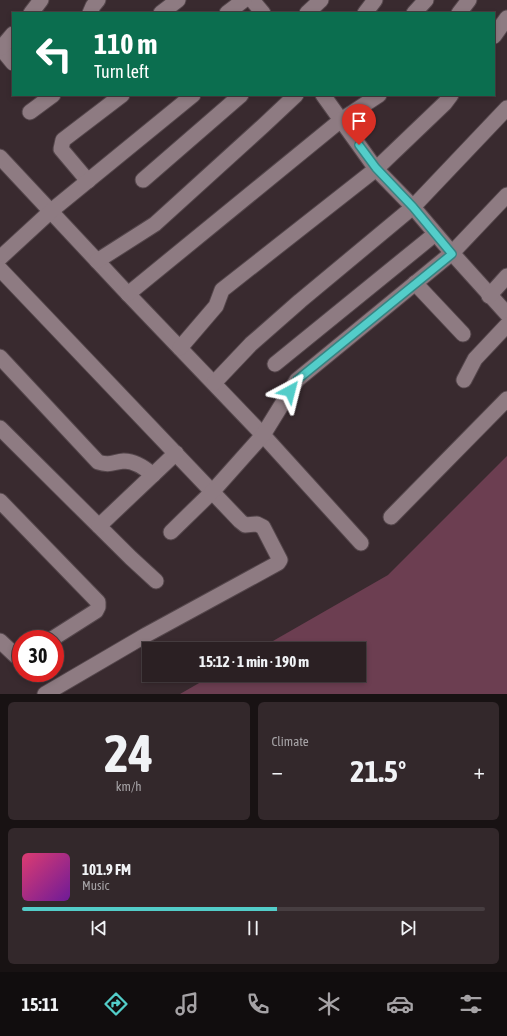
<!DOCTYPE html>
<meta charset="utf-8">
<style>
body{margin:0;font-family:"Asap Condensed",sans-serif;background:#33282b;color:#f1f3f6;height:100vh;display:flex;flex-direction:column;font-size:15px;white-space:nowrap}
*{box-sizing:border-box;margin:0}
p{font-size:13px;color:#a6a3a6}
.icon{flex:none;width:22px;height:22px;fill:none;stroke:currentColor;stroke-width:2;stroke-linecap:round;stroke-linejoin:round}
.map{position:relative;height:694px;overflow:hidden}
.side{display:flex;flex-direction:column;gap:8px;padding:8px;background:#181213;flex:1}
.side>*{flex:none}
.banner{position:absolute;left:12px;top:12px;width:483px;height:84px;border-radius:0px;box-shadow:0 2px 6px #0003,0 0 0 1px #473e41;background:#0b6e4f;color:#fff;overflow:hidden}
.speed{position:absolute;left:12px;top:630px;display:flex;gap:8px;font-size:20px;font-weight:700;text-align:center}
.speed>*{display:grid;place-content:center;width:52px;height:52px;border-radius:50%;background:#2b2023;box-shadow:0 2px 6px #0003,0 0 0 1px #473e41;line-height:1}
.speed .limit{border:6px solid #d22;background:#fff;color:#111}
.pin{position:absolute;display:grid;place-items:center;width:34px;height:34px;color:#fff;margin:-41px -17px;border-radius:50% 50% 50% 0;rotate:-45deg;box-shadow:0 0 4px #0007}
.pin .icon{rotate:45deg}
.me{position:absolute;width:44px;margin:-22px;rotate:38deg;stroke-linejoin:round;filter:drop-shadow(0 0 3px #0008)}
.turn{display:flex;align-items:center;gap:14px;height:84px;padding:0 16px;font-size:18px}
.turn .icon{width:52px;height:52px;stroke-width:2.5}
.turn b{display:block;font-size:28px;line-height:34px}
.big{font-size:30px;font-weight:700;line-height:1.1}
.side .tile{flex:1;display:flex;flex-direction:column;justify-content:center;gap:6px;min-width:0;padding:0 14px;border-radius:6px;background:#33282b}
.side .dial{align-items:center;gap:0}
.dial b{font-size:52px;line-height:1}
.song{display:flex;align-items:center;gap:12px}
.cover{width:48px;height:48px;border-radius:6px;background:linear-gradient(135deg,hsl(340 70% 55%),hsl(280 70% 35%))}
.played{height:4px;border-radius:2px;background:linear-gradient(90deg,#53cdc9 55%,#473e41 55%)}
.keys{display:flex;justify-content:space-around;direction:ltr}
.heat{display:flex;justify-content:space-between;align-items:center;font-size:22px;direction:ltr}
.side .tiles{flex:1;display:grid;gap:8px;grid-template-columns:1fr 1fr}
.tile:last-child{grid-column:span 2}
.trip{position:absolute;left:142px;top:642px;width:224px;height:40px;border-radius:0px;background:#2b2023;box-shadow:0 2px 6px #0003,0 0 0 1px #473e41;font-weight:700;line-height:40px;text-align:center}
.menu{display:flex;height:64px;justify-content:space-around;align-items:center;background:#110d0e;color:#a6a3a6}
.menu .icon{width:28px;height:28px}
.menu .active{color:#53cdc9}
.menu b{font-size:18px;color:#f1f3f6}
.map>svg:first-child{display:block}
</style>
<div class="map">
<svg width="507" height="694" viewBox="0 0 507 694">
<rect width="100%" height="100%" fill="#392a2f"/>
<polygon fill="#6c3e51" points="507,456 507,694 180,694 213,675 359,675 359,649 259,649 388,575"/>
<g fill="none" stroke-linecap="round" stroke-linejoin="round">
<defs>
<g id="street">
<polyline points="252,0 263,13"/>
<polyline points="31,13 41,0"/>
<polyline points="90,13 93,6 98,0"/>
<polyline points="161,13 178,0"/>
<polyline points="227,13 244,0"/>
<polyline points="307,13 321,0"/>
<polyline points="365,13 375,0"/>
<polyline points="414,13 426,0"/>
<polyline points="459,13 469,0"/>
<polyline points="494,36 507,18"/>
<polyline points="0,47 13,63"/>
<polyline points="1,48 13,34"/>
<polyline points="323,95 376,169 413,207 452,253 507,314"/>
<polyline points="30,112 53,95"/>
<polyline points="0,157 128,294 263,435 361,543"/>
<polyline points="143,180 241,95"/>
<polyline points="88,181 61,149 63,140 122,95"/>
<polyline points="0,258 51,211 193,95"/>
<polyline points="97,261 155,224 263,126 296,95"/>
<polyline points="0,269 240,521 245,525 257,524 263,527 280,560 278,563 146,635 45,694"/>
<polyline points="415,283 463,334"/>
<polyline points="128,294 341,120 379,95"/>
<polyline points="489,296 507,276"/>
<polyline points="180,348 216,306 222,290 376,169 445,103 451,95"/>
<path d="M0,357L98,462C110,466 113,462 124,461C135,461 145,468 153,475"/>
<polyline points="275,364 435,234"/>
<polyline points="464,380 475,359 507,325"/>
<polyline points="214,383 251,344 300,301 413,207 507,108"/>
<polyline points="0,428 131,558 156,581"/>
<polyline points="0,501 98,602 98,607 96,611 52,639"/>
<polyline points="391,517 507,399"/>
<polyline points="99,526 176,453"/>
<polyline points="171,532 213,491 263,435 297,380 452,253 507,195"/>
<polyline points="0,641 16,656 21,657"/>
</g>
</defs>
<use href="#street" stroke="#54464b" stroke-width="17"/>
<use href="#street" stroke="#8e7b82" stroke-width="15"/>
</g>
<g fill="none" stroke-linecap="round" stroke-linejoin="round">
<defs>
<polyline id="route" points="290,391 297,380 452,254 413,207 376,168 359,145"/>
</defs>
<use href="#route" stroke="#368583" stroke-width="10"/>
<use href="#route" stroke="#53cdc9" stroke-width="7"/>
</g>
</svg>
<div class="speed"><div class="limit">30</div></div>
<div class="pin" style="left:359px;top:145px;background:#d93025"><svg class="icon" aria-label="arrive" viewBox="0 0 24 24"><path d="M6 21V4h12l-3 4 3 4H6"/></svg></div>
<svg class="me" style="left:290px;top:391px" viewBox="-20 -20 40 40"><path d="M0-17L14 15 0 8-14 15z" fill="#53cdc9" stroke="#fff" stroke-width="4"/></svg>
<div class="trip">15:12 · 1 min · 190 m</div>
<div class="banner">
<div class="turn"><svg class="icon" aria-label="left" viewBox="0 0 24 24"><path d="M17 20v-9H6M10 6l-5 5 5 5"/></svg><div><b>110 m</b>Turn left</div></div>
</div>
</div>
<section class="side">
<div class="tiles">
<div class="tile dial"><b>24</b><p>km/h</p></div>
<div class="tile"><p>Climate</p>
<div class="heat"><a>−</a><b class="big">21.5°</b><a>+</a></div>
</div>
<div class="tile">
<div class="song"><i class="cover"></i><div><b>101.9 FM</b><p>Music</p></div></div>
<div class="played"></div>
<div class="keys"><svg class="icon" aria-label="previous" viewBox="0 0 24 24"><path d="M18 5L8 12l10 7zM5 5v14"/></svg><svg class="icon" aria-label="pause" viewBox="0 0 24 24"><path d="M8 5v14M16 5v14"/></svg><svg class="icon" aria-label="next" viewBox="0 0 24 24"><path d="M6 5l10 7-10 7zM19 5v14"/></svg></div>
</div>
</div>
</section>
<nav class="menu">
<b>15:11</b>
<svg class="icon active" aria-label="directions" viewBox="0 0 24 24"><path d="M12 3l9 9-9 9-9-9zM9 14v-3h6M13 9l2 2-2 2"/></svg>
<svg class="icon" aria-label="music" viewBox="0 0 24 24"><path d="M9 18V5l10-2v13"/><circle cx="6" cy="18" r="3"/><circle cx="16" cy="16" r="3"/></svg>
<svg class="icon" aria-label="phone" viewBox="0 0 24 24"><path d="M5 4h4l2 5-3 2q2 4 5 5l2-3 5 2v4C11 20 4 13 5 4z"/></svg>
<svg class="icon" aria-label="climate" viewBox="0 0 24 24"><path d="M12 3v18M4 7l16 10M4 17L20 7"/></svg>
<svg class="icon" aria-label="car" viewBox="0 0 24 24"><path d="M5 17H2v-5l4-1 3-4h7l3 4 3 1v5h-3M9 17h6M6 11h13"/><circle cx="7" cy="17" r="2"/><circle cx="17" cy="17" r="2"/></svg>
<svg class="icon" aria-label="filters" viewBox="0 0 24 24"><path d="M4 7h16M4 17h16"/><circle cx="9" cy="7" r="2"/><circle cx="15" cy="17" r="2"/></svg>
</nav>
